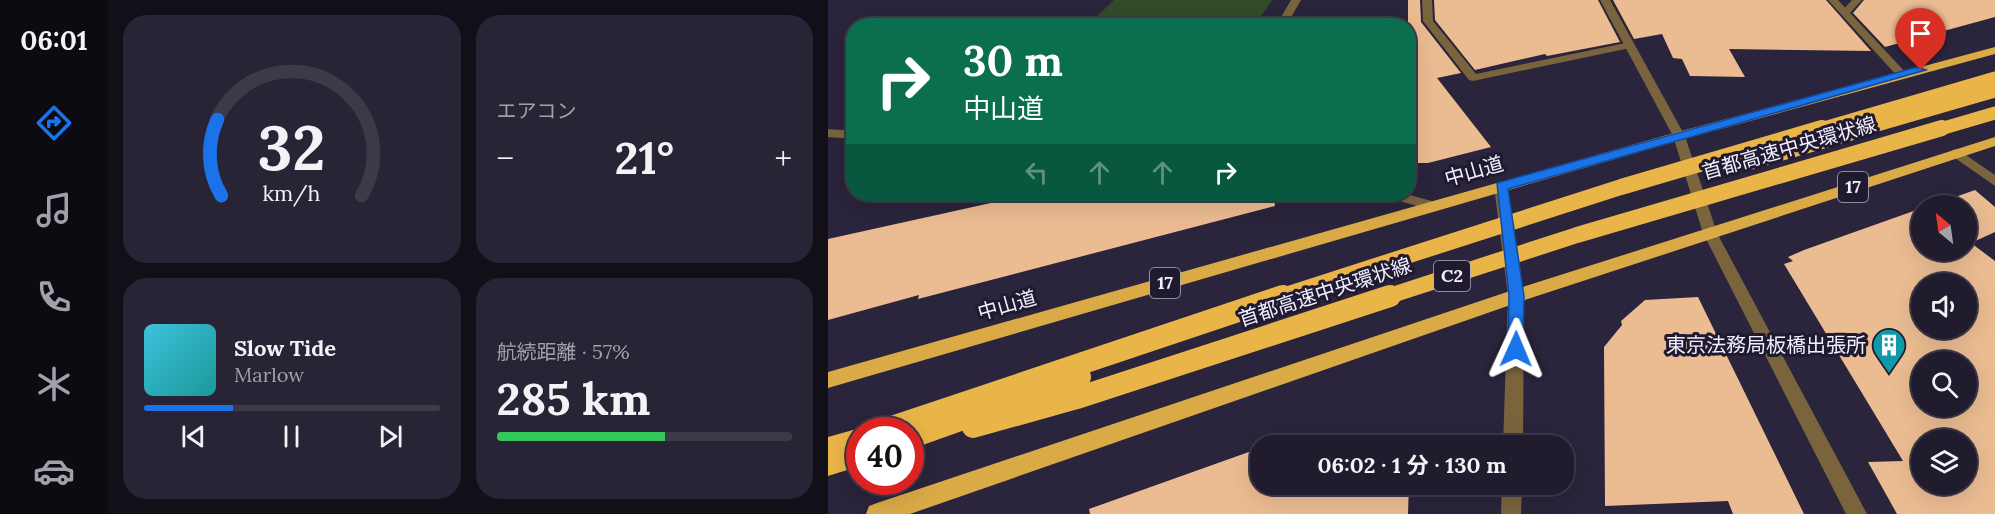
<!DOCTYPE html>
<html lang="ja">
<meta charset="utf-8">
<style>
body{margin:0;font-family:Lora,"Noto Sans JP",serif;background:#282435;color:#f1f3f6;height:100vh;display:flex;flex-direction:column;font-size:22px;white-space:nowrap}
*{box-sizing:border-box;margin:0}
p{font-size:20px;color:#a2a1aa}
.icon{flex:none;width:33px;height:33px;fill:none;stroke:currentColor;stroke-width:2;stroke-linecap:round;stroke-linejoin:round}
.map{position:relative;flex:1;overflow:hidden}
.sheet{display:flex;flex-direction:column;gap:15px;padding:15px;background:#120f19;width:720px}
.sheet>*{flex:none}
.guide{position:absolute;left:18px;top:18px;width:570px;height:183px;border-radius:24px;box-shadow:0 6px 24px #0002,0 0 0 2px #3d3949;background:#0b6e4f;color:#fff;overflow:hidden}
.needle{width:39px;rotate:331deg}
.fabs{position:absolute;left:1083px;top:195px;display:grid;gap:12px}
.fabs a{display:grid;place-items:center;width:66px;height:66px;border-radius:50%;background:#201b2d;box-shadow:0 6px 24px #0002,0 0 0 2px #3d3949;font-size:30px}
.speed{position:absolute;left:18px;top:417px;display:flex;gap:12px;font-size:30px;font-weight:700;text-align:center}
.speed>*{display:grid;place-content:center;width:78px;height:78px;border-radius:50%;background:#201b2d;box-shadow:0 6px 24px #0002,0 0 0 2px #3d3949;line-height:1}
.speed .limit{border:9px solid #d22;background:#fff;color:#111}
.pin{position:absolute;display:grid;place-items:center;width:51px;height:51px;color:#fff;margin:-62px -26px;border-radius:50% 50% 50% 0;rotate:-45deg;box-shadow:0 0 6px #0007}
.pin .icon{rotate:45deg}
.me{position:absolute;width:66px;margin:-33px;rotate:1deg;stroke-linejoin:round;filter:drop-shadow(0 0 4px #0008)}
.turn{display:flex;align-items:center;gap:21px;height:126px;padding:0 18px;font-size:27px}
.turn .icon{width:78px;height:78px;stroke-width:2.5}
.turn b{display:block;font-size:42px;line-height:51px}
.lanes{display:flex;align-items:center;height:57px;padding:0 18px;background:#0003;justify-content:center;gap:30px;direction:ltr}
.lanes .off{opacity:.35}
.big{font-size:45px;font-weight:700;line-height:1.1}
.sheet .widget{flex:1;display:flex;flex-direction:column;justify-content:center;gap:9px;min-width:0;padding:0 21px;border-radius:24px;background:#282435}
.sheet .dial{align-items:center;gap:0}
.dial svg{height:156px;overflow:visible;fill:none;stroke:#3d3949;stroke-width:7;stroke-linecap:round;text-anchor:middle}
.dial text{fill:#f1f3f6;stroke:none}
.song{display:flex;align-items:center;gap:18px}
.cover{width:72px;height:72px;border-radius:9px;background:linear-gradient(135deg,hsl(190 70% 55%),hsl(180 70% 35%))}
.played{height:6px;border-radius:3px;background:linear-gradient(90deg,#1a73e8 30%,#3d3949 30%)}
.keys{display:flex;justify-content:space-around;direction:ltr}
.heat{display:flex;justify-content:space-between;align-items:center;font-size:33px;direction:ltr}
.charge{height:9px;border-radius:4px;background:linear-gradient(90deg,#34c759 57%,#3d3949 0)}
.sheet .tiles{flex:1;display:grid;gap:15px;grid-template-columns:repeat(2,1fr)}
.trip{position:absolute;left:422px;top:435px;width:324px;height:60px;border-radius:24px;background:#201b2d;box-shadow:0 6px 24px #0002,0 0 0 2px #3d3949;font-weight:700;line-height:60px;text-align:center}
main{display:flex;flex:1;min-height:0}
.dock{display:flex;flex-direction:column;width:108px;justify-content:space-around;align-items:center;background:#0d0b12;color:#a2a1aa}
.dock .icon{width:42px;height:42px}
.dock .selected{color:#1a73e8}
.dock b{font-size:27px;color:#f1f3f6}
.map>svg:first-child{display:block}
</style>
<main>
<nav class="dock">
<b>06:01</b>
<svg class="icon selected" aria-label="directions" viewBox="0 0 24 24"><path d="M12 3l9 9-9 9-9-9zM9 14v-3h6M13 9l2 2-2 2"/></svg>
<svg class="icon" aria-label="music" viewBox="0 0 24 24"><path d="M9 18V5l10-2v13"/><circle cx="6" cy="18" r="3"/><circle cx="16" cy="16" r="3"/></svg>
<svg class="icon" aria-label="phone" viewBox="0 0 24 24"><path d="M5 4h4l2 5-3 2q2 4 5 5l2-3 5 2v4C11 20 4 13 5 4z"/></svg>
<svg class="icon" aria-label="climate" viewBox="0 0 24 24"><path d="M12 3v18M4 7l16 10M4 17L20 7"/></svg>
<svg class="icon" aria-label="car" viewBox="0 0 24 24"><path d="M5 17H2v-5l4-1 3-4h7l3 4 3 1v5h-3M9 17h6M6 11h13"/><circle cx="7" cy="17" r="2"/><circle cx="17" cy="17" r="2"/></svg>
</nav>
<section class="sheet">
<div class="tiles">
<div class="widget dial"><svg viewBox="0 0 100 80">
<path d="M14 69A42 42 0 1 1 86 69"/>
<path d="M14 69A42 42 0 0 1 12 30" stroke="#1a73e8"/>
<text x="50" y="56" font-size="32" font-weight="700">32</text>
<text x="50" y="72" font-size="11">km/h</text>
</svg></div>
<div class="widget"><p>エアコン</p>
<div class="heat"><a>−</a><b class="big">21°</b><a>+</a></div>
</div>
<div class="widget">
<div class="song"><i class="cover"></i><div><b>Slow Tide</b><p>Marlow</p></div></div>
<div class="played"></div>
<div class="keys"><svg class="icon" aria-label="previous" viewBox="0 0 24 24"><path d="M18 5L8 12l10 7zM5 5v14"/></svg><svg class="icon" aria-label="pause" viewBox="0 0 24 24"><path d="M8 5v14M16 5v14"/></svg><svg class="icon" aria-label="next" viewBox="0 0 24 24"><path d="M6 5l10 7-10 7zM19 5v14"/></svg></div>
</div>
<div class="widget"><p>航続距離 · 57%</p><b class="big">285 km</b><div class="charge"></div></div>
</div>
</section>
<div class="map">
<svg width="1167" height="514" viewBox="0 0 1167 514">
<rect width="100%" height="100%" fill="#2a243c"/>
<polygon fill="#334b29" points="286,0 444,0 427,25 260,25"/>
<g fill="#ebbc92" fill-rule="evenodd">
<polygon points="580,0 592,0 593,22 633,73 609,78 663,147 600,163 580,163"/>
<polygon points="606,0 770,0 792,42 719,56 717,54 647,70 607,20"/>
<polygon points="785,0 998,0 1043,51 901,49 917,77 862,76 854,59 845,58 834,34 806,39"/>
<polygon points="1036,0 1167,0 1167,17 1057,47 1025,13"/>
<path d="M1147,190L1167,207V232L1143,243L1167,261V514H1069L1040,462L1075,461L956,264L965,261L960,257L976,250L1094,208V250H1138V206H1102ZM1094,284H1138V328H1094ZM1094,362H1138V406H1094ZM1094,440H1138V484H1094Z"/>
<polygon points="204,194 445,194 447,206 90,299 91,295 0,320 0,239"/>
<polygon points="870,297 976,514 905,514 900,501 777,506 776,347 794,325 793,321 817,300"/>
<polygon points="456,434 556,437 564,446 439,446 455,440"/>
<polygon points="432,448 432,484 581,484 580,514 262,514 261,509"/>
</g>
<g fill="none" stroke-linecap="round" stroke-linejoin="round">
<polygon fill="#79643d" fill-rule="evenodd" points="1024,0 1034,0 1020,15 1014,15 1012,13"/>
<g fill="#79643d" fill-rule="evenodd">
<polygon points="463,0 473,0 458,26 448,26"/>
<polygon points="594,0 604,0 605,21 648,74 802,42 807,45 802,48 645,81 641,80 595,21"/>
<polygon points="1000,0 1010,0 1078,73 1078,77 1070,77"/>
<polygon points="0,129 26,131 26,139 0,137"/>
<polygon points="1129,149 1167,175 1167,186 1124,156 1124,150"/>
<polygon points="556,194 578,194 611,203 613,206 606,211 558,197"/>
<polygon points="882,228 889,233 1039,514 1018,514 875,233"/>
</g>
<g fill="#79643d" fill-rule="evenodd">
<polygon points="772,0 782,0 857,136 889,233 887,237 882,238 875,233 845,136"/>
<polygon points="673,182 680,186 696,296 695,446 675,446 680,296 666,186"/>
<polygon points="674,484 694,484 693,514 673,514"/>
</g>
<g fill="#daaa47" fill-rule="evenodd">
<polygon points="1167,47 1167,54 856,139 0,388 0,372 846,133"/>
<polygon points="1167,137 1167,146 694,301 82,514 38,514 41,506 49,503 682,291"/>
</g>
<polygon fill="#eab548" fill-rule="evenodd" points="32,428 40,430 32,430 32,466 0,476 0,437"/>
<g stroke="#eab548" stroke-width="13">
<polyline points="989,130 1167,78"/>
<polyline points="1032,130 1167,91"/>
<polyline points="1109,130 1167,113"/>
</g>
<g stroke="#eab548" stroke-width="16">
<polyline points="921,162 1038,128"/>
<polyline points="451,297 793,187 994,128"/>
<polyline points="558,297 749,235 1114,128"/>
</g>
<g stroke="#eab548" stroke-width="22">
<polyline points="145,427 249,398 562,296"/>
<polyline points="55,430 455,296"/>
<polyline points="82,438 252,377"/>
</g>
</g>
<polygon fill="#1a73e8" stroke="#114b97" stroke-width="1.5" points="1089,67 1098,70 680,189 696,296 695,349 693,354 682,354 680,349 681,296 669,183"/>
<defs>
<symbol id="building-pin" viewBox="-11 -11 22 30"><path d="M0 17L-7.5 6A9.5 9.5 0 1 1 7.5 6Z" fill="#0f9aa8" stroke="#201a31"/><path d="M-4-6H4V6H1V3H-1V6H-4ZM-2.5-4.3h1.7v1.8h-1.7ZM.8-4.3h1.7v1.8H.8ZM-2.5-1h1.7V.8h-1.7ZM.8-1h1.7V.8H.8Z" fill="#fff"/></symbol>
</defs>
<g fill-rule="evenodd">
<use href="#building-pin" x="1042" y="326" width="38" height="52"/>
</g>
<g text-anchor="middle" stroke-width="6" stroke-linejoin="round" paint-order="stroke">
<g fill="#201a31" stroke="#b2aec0" stroke-width="1.5">
<rect x="1010" y="172" width="30" height="30" rx="4.5"/>
<rect x="606" y="261" width="36" height="30" rx="4.5"/>
<rect x="322" y="268" width="30" height="30" rx="4.5"/>
</g>
<g font-size="18" font-weight="bold" fill="#f1eefe">
<text x="1025" y="193">17</text>
<text x="624" y="282">C2</text>
<text x="337" y="289">17</text>
</g>
<g font-size="20" fill="#f1eefe" stroke="#201a31">
<text transform="translate(961 148) rotate(-16)" y="7">首都高速中央環状線</text>
<text transform="translate(646 171) rotate(-16)" y="7">中山道</text>
<text transform="translate(497 292) rotate(-18)" y="7">首都高速中央環状線</text>
<text transform="translate(179 305) rotate(-16)" y="7">中山道</text>
</g>
<g font-size="20" fill="#f1eefe" stroke="#201a31" text-anchor="end">
<text x="1038" y="352">東京法務局板橋出張所</text>
</g>
</g>
</svg>
<div class="fabs">
<a><svg class="needle" viewBox="-14 -14 28 28"><path d="M0-13l5 13h-10z" fill="#e53935"/><path d="M0 13l5-13h-10z" fill="#a2a1aa"/></svg></a>
<a><svg class="icon" aria-label="sound" viewBox="0 0 24 24"><path d="M4 9h4l5-4v14l-5-4H4zM17 9q2 3 0 6"/></svg></a>
<a><svg class="icon" aria-label="search" viewBox="0 0 24 24"><circle cx="10" cy="10" r="6"/><path d="M15 15l6 6"/></svg></a>
<a><svg class="icon" aria-label="layers" viewBox="0 0 24 24"><path d="M12 4l9 5-9 5-9-5zM3 14l9 5 9-5"/></svg></a>
</div>
<div class="speed"><div class="limit">40</div></div>
<div class="pin" style="left:1093px;top:70px;background:#d93025"><svg class="icon" aria-label="arrive" viewBox="0 0 24 24"><path d="M6 21V4h12l-3 4 3 4H6"/></svg></div>
<svg class="me" style="left:688px;top:349px" viewBox="-20 -20 40 40"><path d="M0-17L14 15 0 8-14 15z" fill="#1a73e8" stroke="#fff" stroke-width="4"/></svg>
<div class="trip">06:02 · 1 分 · 130 m</div>
<div class="guide">
<div class="turn"><svg class="icon" aria-label="right" viewBox="0 0 24 24"><path d="M7 20v-9h11M14 6l5 5-5 5"/></svg><div><b>30 m</b>中山道</div></div>
<div class="lanes"><svg class="icon off" aria-label="left" viewBox="0 0 24 24"><path d="M17 20v-9H6M10 6l-5 5 5 5"/></svg><svg class="icon off" aria-label="ahead" viewBox="0 0 24 24"><path d="M12 20V5M6 11l6-6 6 6"/></svg><svg class="icon off" aria-label="ahead" viewBox="0 0 24 24"><path d="M12 20V5M6 11l6-6 6 6"/></svg><svg class="icon" aria-label="right" viewBox="0 0 24 24"><path d="M7 20v-9h11M14 6l5 5-5 5"/></svg></div>
</div>
</div>
</main>
